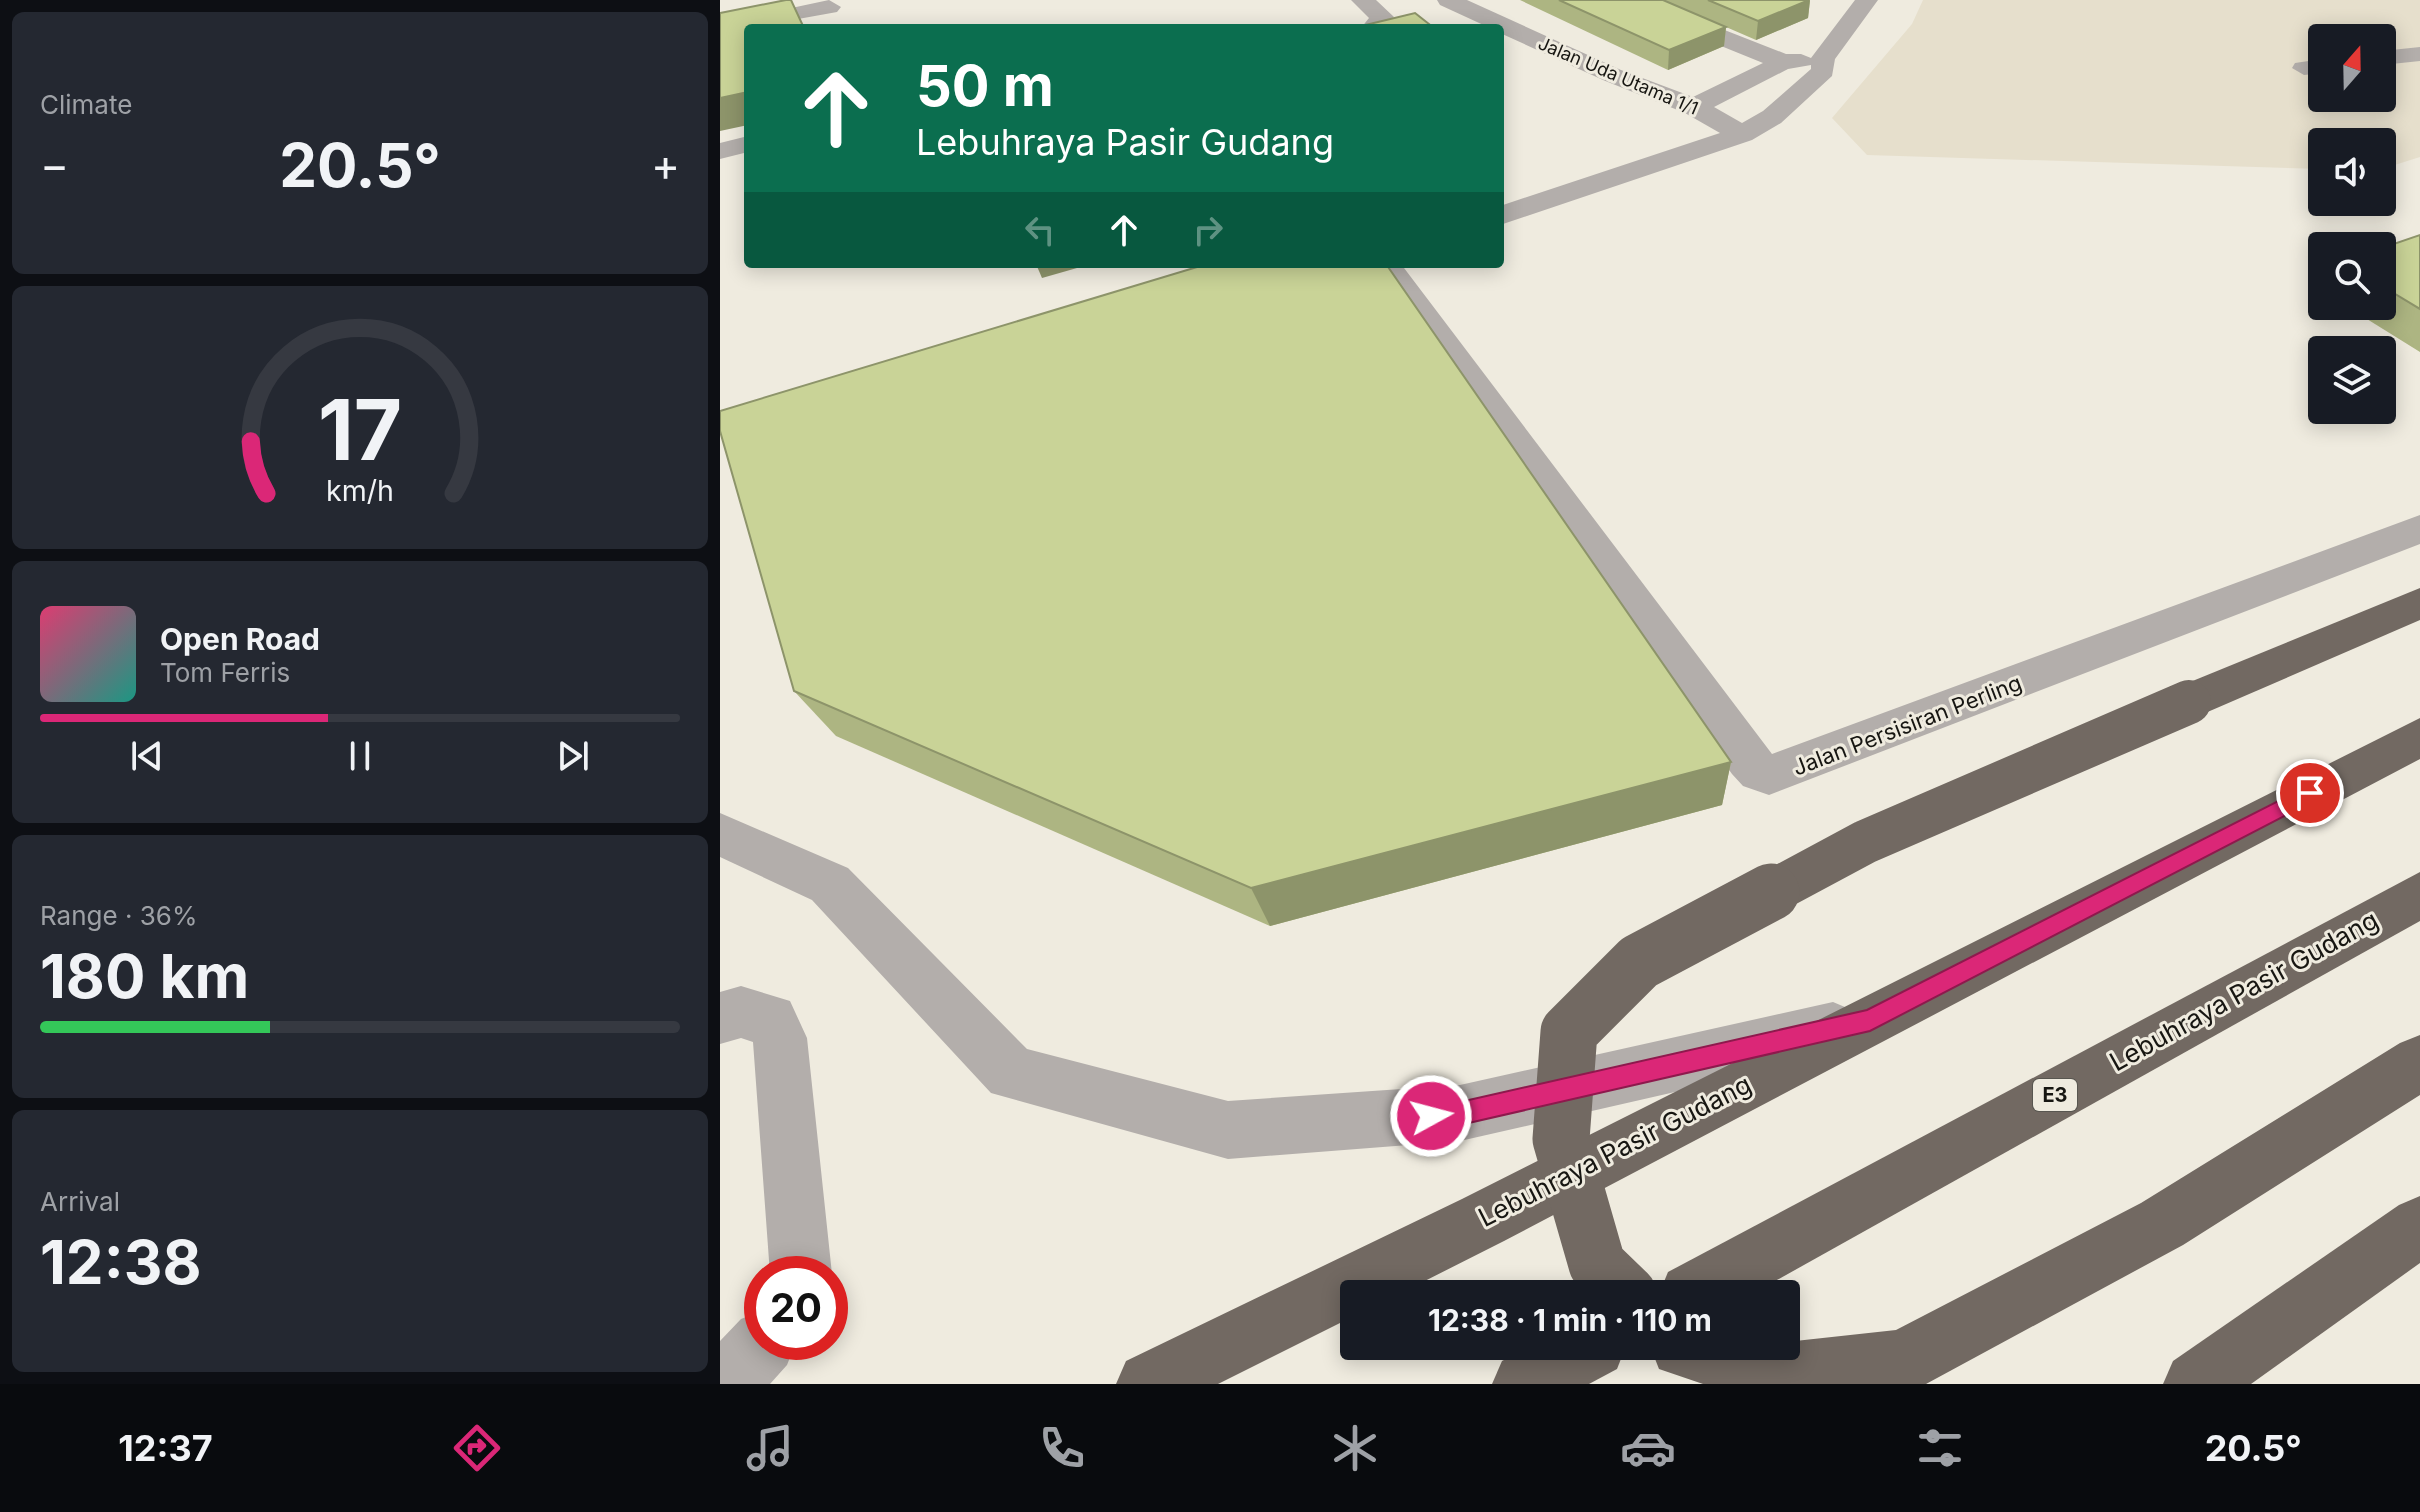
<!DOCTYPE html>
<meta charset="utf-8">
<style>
body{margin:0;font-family:Inter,sans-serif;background:#242831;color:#f1f3f6;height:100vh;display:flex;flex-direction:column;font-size:30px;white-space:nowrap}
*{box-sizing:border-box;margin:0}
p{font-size:26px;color:#9ea1a6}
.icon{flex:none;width:44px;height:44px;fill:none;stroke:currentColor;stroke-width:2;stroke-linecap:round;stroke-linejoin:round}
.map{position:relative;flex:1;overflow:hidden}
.details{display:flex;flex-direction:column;gap:12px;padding:12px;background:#0d0f14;width:720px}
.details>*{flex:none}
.top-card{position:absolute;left:24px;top:24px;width:760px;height:244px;border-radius:8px;box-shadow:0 4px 20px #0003;background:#0b6e4f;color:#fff;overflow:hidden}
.needle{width:52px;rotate:20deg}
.tools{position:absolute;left:1588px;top:24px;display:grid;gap:16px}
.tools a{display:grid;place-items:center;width:88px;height:88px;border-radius:8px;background:#171b24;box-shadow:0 4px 20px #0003;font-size:40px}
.speed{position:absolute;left:24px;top:1256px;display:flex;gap:16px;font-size:40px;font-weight:700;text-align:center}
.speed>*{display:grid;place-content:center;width:104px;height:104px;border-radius:50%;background:#171b24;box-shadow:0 4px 20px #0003;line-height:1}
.speed .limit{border:12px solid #d22;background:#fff;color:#111}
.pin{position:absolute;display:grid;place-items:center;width:68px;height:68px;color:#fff;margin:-34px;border:4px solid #fff;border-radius:50%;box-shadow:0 2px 8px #0007}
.me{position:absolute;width:88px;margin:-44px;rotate:83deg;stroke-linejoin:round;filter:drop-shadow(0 0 6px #0008)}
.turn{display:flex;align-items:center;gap:28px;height:168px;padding:0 40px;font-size:36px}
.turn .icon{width:104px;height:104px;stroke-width:2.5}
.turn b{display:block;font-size:56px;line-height:68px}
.lanes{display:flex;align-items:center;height:76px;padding:0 40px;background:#0003;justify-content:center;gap:40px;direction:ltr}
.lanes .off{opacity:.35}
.big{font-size:60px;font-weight:700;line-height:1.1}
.details .widget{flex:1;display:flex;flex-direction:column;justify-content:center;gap:12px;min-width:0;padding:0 28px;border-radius:12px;background:#242831}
.details .dial{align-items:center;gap:0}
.dial svg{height:208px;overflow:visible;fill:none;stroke:#363941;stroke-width:7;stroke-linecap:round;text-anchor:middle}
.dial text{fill:#f1f3f6;stroke:none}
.song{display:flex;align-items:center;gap:24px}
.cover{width:96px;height:96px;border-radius:12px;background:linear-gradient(135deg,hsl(340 70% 55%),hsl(170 70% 35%))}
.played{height:8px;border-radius:4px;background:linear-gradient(90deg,#db2777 45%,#363941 45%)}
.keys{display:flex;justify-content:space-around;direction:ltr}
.heat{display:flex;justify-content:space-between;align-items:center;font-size:44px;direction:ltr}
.charge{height:12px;border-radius:6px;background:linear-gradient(90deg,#34c759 36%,#363941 0)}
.trip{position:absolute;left:620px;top:1280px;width:460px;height:80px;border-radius:8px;background:#171b24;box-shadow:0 4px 20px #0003;font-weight:700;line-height:80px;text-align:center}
.tabs{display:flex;height:128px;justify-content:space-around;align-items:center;background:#090b0e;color:#9ea1a6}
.tabs .icon{width:56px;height:56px}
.tabs .current{color:#db2777}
.tabs b{font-size:36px;color:#f1f3f6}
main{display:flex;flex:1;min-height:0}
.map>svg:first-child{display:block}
</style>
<main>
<section class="details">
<div class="widget"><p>Climate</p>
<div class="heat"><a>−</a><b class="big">20.5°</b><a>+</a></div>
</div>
<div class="widget dial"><svg viewBox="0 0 100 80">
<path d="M14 69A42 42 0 1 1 86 69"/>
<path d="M14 69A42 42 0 0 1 8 49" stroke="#db2777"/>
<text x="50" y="56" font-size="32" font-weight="700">17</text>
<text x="50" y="72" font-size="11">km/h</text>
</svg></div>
<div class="widget">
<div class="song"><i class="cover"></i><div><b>Open Road</b><p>Tom Ferris</p></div></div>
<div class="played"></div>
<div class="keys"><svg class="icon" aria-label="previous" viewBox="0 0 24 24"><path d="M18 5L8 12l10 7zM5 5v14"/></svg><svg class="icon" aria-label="pause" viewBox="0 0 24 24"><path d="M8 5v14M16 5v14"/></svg><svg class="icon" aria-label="next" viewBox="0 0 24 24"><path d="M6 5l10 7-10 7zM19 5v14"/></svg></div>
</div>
<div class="widget"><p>Range · 36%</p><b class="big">180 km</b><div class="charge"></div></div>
<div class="widget"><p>Arrival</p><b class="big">12:38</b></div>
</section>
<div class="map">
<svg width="1700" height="1384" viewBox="0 0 1700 1384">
<rect width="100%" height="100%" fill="#efebdf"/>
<path fill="#e6dfcc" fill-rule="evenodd" d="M1203,0H1700V157L1662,169V142H1602V169L1147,155L1112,118L1192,24ZM1602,38H1662V98H1602Z"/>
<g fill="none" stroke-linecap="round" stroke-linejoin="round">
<g fill="#b3aeab" fill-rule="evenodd">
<polygon points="109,0 121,7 117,12 28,28 28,31 0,37 0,23"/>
<polygon points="631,0 656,0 674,17 665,28 641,28 649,18"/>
<path d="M717,0H747L901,70L973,97L1043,63L900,5L897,0H928L1066,54H1081L1091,58L1135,0H1158L1115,59L1112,76L1061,123L1032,140L780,225V206L1000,133L965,113L883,80L780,33V28H770L720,5ZM1091,65V69L1043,111L1022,123L994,107L1068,69Z"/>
<polygon points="1700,47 1700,61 1662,65 1662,51"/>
<polygon points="1602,59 1602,73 1584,75 1572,68 1575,63"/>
<polygon points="28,136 28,152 0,159 0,143"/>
<polygon points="650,264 681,264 1052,754 1700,515 1700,544 1049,795 1023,786 1012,774"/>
<polygon points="0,813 128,868 307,1049 508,1101 740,1085 1113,1002 1132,1010 1140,1029 1132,1048 1113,1056 740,1141 508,1159 271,1093 92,900 0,857"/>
<polygon points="21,986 70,1001 87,1038 112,1274 110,1279 110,1274 50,1274 33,1042 21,1038 0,1044 0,992"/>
<polygon points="42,1311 42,1342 76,1342 67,1365 50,1384 0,1384 0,1341 21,1319"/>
</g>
<g fill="#726962" fill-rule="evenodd">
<polygon points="1700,588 1700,620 1469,720 1453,715 1447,702 1453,689"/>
<polygon points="1700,718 1700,759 784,1241 679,1294 634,1294 634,1316 498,1384 396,1384 406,1361 742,1199"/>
<polygon points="1700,872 1700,921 1032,1294 939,1294 948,1272"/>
<polygon points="1700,1035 1700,1095 1463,1245 1206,1384 983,1384 939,1369 930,1346 1066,1346 1066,1342 1176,1330 1421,1203 1680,1043"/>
<polygon points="1700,1196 1700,1263 1531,1384 1443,1384 1453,1361 1679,1205"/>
<polygon points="810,1346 906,1346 897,1369 869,1384 772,1384 782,1361"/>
</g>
<polyline stroke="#726962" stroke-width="44" points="1048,894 1145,842 1469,702"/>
<polyline stroke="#726962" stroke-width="57" points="908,1294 877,1264 841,1139 849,1032 919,962 1051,892"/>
</g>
<g fill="#adb582">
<polygon points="800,0 1090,0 1088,18 1036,40 1006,27 1004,46 948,70"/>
<polygon points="1700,235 1700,352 1626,306 1662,306 1662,248"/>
<polygon points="74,691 1011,762 1002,805 550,926 116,736"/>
</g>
<g fill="#8d946a">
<polygon points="1090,0 1088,18 1036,40 1038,21"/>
<polygon points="1006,27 1004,46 948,70 949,50"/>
<polygon points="28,92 28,125 0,131 0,98"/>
<polygon points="316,264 371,264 322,278"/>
<polygon points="1011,762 1002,805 550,926 531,888"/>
</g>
<g fill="#c9d397" stroke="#8d946a" stroke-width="2">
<polygon points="66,0 71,0 84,28 28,28 28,92 0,98 0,13"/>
<polygon points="839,0 943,0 1006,27 949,50"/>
<polygon points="988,0 1089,0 1038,21"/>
<polygon points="695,13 714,28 633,28"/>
<polygon points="1700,235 1700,309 1662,286 1662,248"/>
<polygon points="487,264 666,264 1011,762 531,888 74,691 0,431 0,411"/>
</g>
<polygon fill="#db2777" stroke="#8e194d" stroke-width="2" points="1590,785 1597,788 1600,793 1597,799 1150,1031 740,1125 711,1127 702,1124 699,1116 702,1107 740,1102 1147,1010"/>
<g text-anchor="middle" stroke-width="6" stroke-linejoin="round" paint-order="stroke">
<g font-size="18" fill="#171612" stroke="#efebdf">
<text transform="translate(898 76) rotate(23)" y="6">Jalan Uda Utama 1/1</text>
</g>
<rect fill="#efebdf" stroke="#585650" stroke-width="2" x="1313" y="1079" width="44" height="32" rx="6"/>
<g font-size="20" font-weight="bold" fill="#171612">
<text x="1335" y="1102">E3</text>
</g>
<g font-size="22" fill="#171612" stroke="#efebdf">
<text transform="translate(1187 725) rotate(-21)" y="8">Jalan Persisiran Perling</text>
</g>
<g font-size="26" fill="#171612" stroke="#efebdf">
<text transform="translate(1524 991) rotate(-29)" y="9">Lebuhraya Pasir Gudang</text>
<text transform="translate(895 1151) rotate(-27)" y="9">Lebuhraya Pasir Gudang</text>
</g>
</g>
</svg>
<div class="tools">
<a><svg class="needle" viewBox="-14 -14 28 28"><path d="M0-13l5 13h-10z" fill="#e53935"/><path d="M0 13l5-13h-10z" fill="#9ea1a6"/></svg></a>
<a><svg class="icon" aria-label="sound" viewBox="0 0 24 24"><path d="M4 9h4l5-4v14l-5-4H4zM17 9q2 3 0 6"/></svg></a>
<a><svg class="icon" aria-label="search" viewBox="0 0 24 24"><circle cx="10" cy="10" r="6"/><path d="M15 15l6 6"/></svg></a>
<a><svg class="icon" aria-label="layers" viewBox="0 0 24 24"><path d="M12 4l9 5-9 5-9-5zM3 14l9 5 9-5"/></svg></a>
</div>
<div class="speed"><div class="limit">20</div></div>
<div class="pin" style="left:1590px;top:793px;background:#d93025"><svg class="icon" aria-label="arrive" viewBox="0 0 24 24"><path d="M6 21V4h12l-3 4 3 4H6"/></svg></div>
<svg class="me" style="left:711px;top:1116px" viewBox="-20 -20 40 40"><circle r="17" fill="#db2777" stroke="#fff" stroke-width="3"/><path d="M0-11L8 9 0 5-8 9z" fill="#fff"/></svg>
<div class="trip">12:38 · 1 min · 110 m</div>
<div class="top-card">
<div class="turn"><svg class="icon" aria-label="ahead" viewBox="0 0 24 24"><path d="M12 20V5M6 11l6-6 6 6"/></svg><div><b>50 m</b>Lebuhraya Pasir Gudang</div></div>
<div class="lanes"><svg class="icon off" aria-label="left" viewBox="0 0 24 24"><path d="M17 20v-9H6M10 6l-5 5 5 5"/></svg><svg class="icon" aria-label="ahead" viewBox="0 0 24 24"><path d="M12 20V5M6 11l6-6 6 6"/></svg><svg class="icon off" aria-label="right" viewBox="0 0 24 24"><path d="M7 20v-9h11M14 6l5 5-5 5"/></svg></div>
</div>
</div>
</main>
<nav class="tabs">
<b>12:37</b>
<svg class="icon current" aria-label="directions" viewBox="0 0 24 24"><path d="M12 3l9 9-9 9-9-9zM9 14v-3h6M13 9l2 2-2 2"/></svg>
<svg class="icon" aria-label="music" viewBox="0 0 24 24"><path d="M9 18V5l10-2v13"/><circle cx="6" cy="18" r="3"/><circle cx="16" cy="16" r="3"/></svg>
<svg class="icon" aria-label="phone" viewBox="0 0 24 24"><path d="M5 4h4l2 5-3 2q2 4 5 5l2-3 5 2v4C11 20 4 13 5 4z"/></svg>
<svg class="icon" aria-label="climate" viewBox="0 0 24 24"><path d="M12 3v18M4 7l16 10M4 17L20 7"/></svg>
<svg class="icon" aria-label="car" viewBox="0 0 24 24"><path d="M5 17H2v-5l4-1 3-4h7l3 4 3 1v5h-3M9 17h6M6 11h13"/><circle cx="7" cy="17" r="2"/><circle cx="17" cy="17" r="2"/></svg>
<svg class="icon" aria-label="filters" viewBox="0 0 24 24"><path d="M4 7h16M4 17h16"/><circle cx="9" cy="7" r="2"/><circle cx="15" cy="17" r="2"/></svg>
<b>20.5°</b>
</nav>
